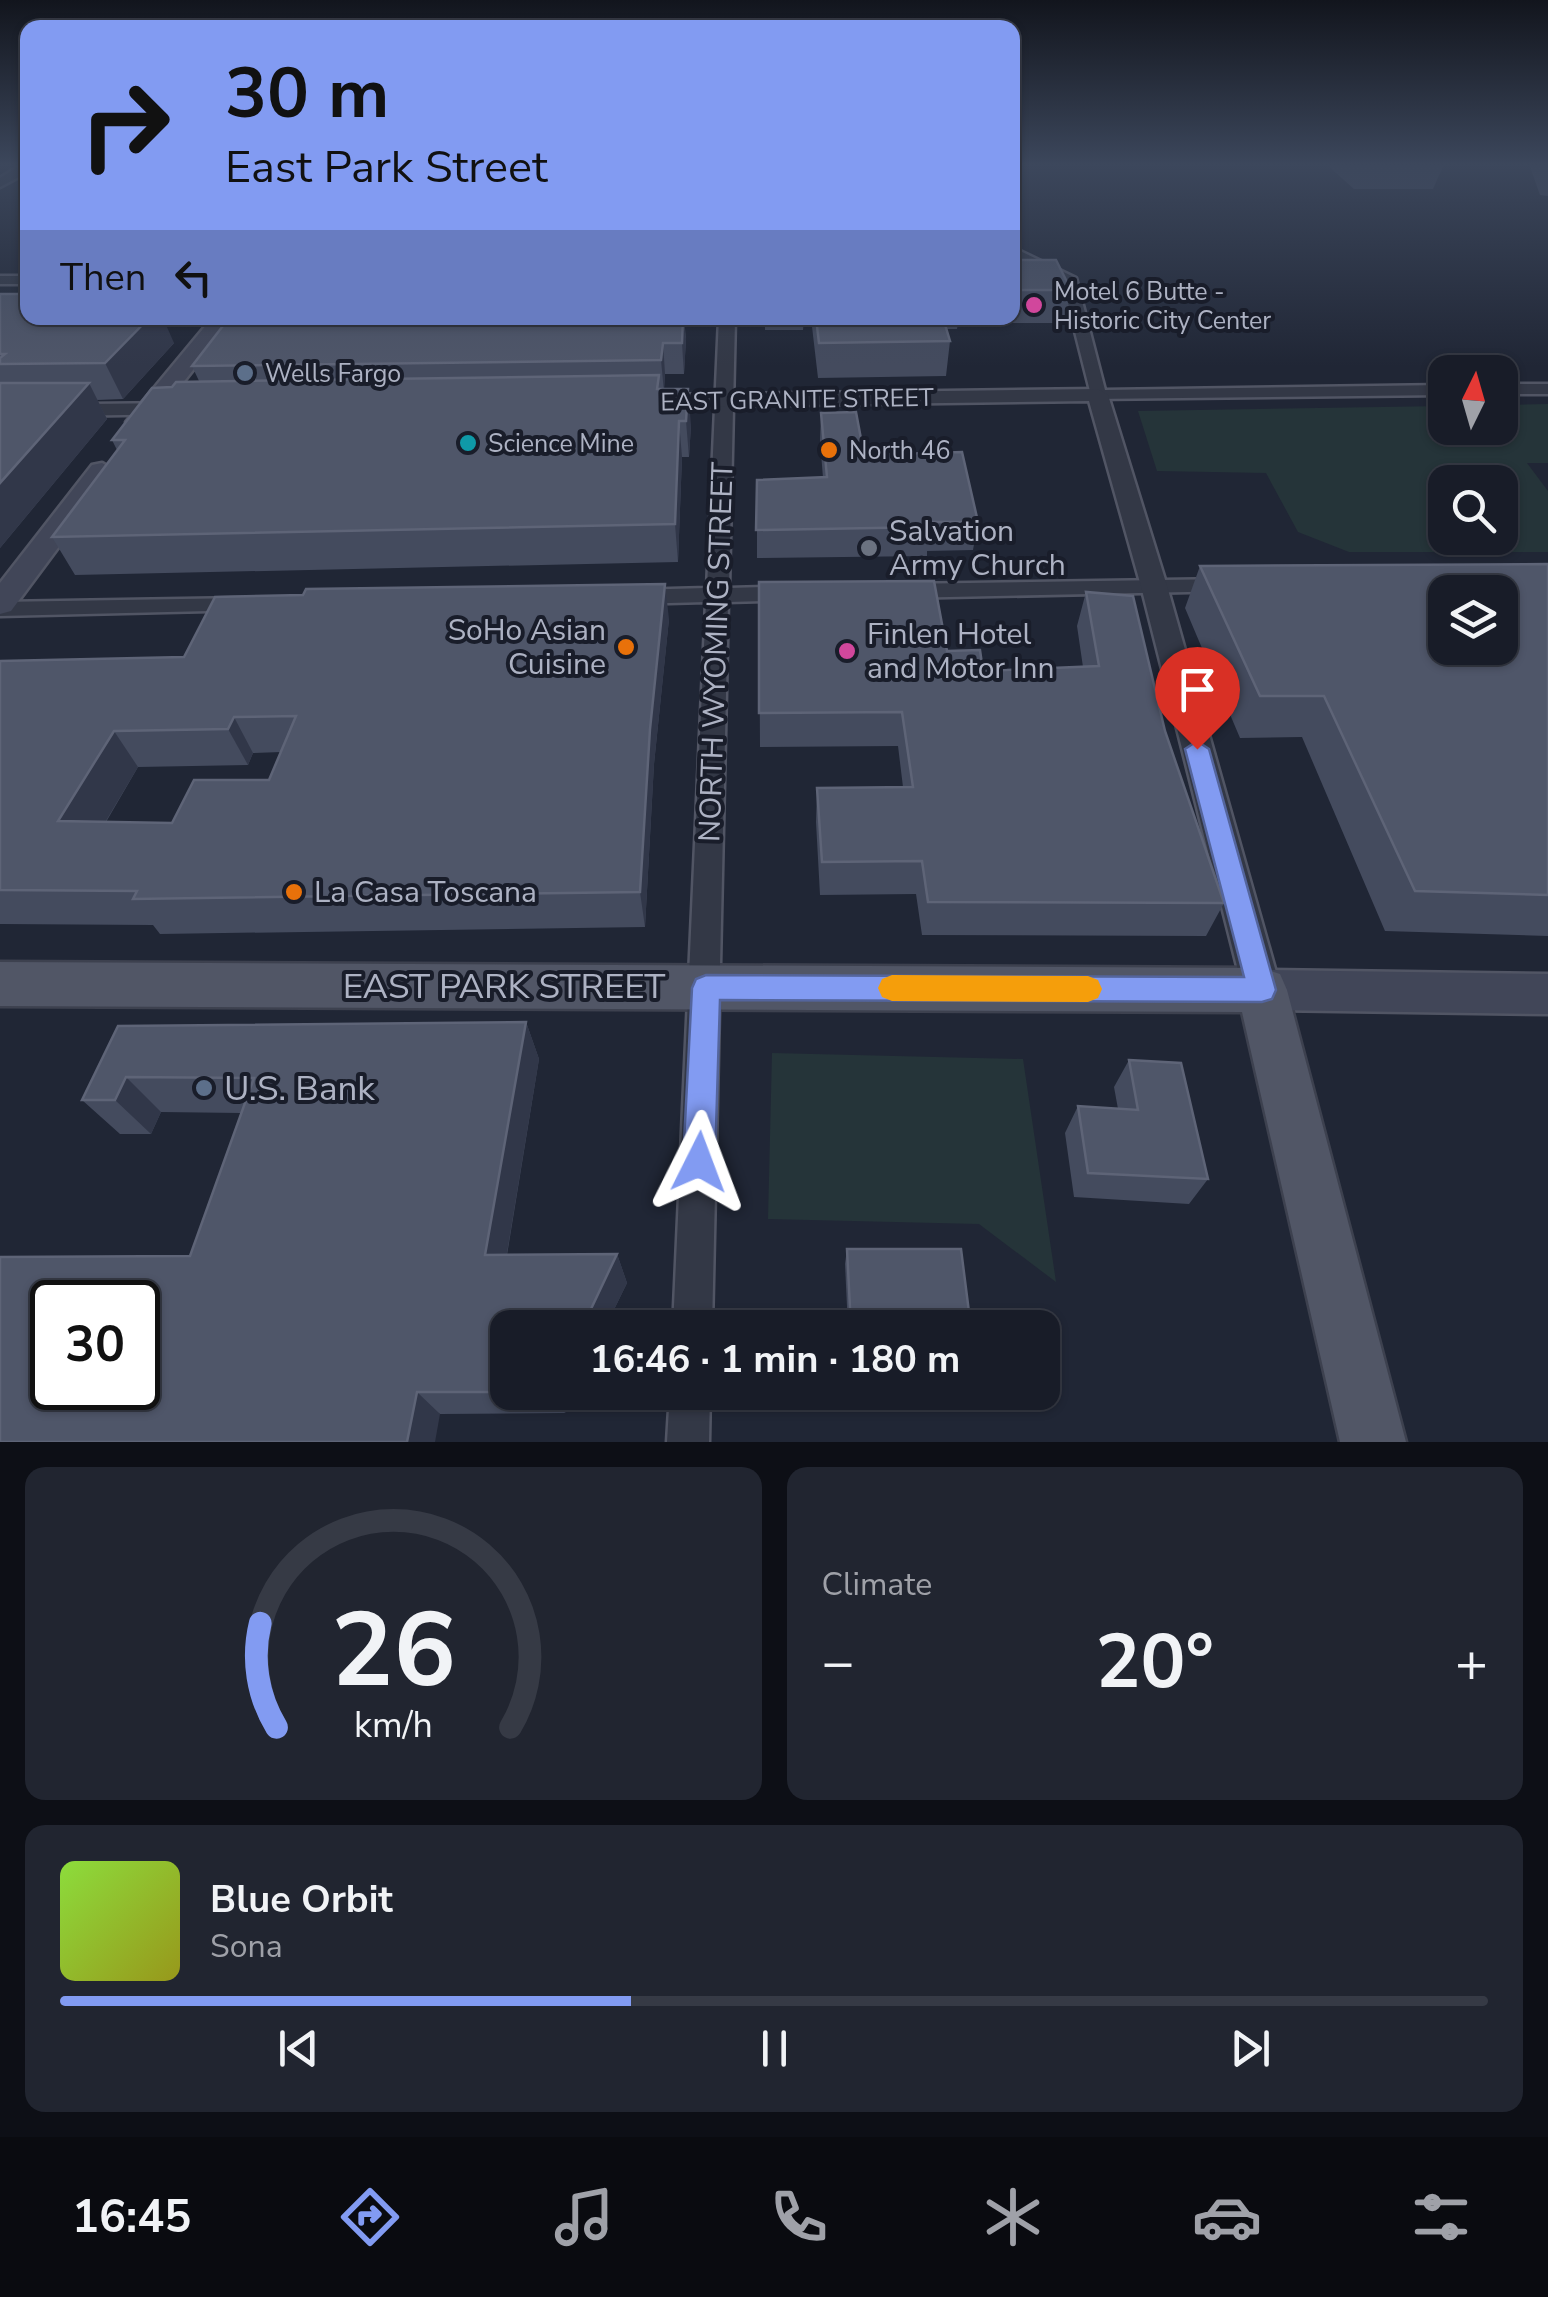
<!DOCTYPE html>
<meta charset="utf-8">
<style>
body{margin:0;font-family:"Nunito Sans",sans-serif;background:#212530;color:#f1f3f6;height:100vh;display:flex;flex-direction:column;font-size:38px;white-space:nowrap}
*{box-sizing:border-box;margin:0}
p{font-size:32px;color:#9fa1a8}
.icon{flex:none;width:55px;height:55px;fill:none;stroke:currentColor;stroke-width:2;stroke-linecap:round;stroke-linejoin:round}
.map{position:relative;height:1442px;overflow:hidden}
.panel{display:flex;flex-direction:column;gap:25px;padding:25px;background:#0d0f16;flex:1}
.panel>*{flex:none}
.guide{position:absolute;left:20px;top:20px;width:1000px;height:305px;border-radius:20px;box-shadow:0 2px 8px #0004,0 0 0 2px #363a45;background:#829bf2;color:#111;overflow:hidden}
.needle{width:65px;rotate:5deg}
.tools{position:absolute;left:1428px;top:355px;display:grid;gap:20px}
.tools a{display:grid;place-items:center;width:90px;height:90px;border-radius:20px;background:#181c28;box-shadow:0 2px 8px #0004,0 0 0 2px #363a45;font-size:50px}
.speed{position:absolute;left:30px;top:1280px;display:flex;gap:20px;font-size:50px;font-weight:700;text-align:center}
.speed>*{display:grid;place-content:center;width:130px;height:130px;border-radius:50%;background:#181c28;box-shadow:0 2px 8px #0004,0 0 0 2px #363a45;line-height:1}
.speed .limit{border:5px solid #111;border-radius:15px;background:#fff;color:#111}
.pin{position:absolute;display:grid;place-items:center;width:85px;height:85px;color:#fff;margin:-102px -42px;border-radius:50% 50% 50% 0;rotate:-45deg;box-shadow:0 0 10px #0007}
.pin .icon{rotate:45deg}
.me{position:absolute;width:110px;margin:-55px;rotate:3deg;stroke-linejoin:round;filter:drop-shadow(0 0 8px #0008)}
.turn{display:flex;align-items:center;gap:35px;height:210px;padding:0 40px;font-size:45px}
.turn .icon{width:130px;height:130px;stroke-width:2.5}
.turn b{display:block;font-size:70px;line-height:85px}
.then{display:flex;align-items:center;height:95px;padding:0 40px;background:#0003;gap:20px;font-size:38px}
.big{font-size:75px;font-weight:700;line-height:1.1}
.panel .card{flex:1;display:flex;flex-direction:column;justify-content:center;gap:15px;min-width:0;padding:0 35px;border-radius:20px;background:#212530}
.panel .dial{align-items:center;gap:0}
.dial svg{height:260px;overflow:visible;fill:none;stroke:#363a45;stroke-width:7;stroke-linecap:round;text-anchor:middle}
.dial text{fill:#f1f3f6;stroke:none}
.song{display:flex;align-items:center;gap:30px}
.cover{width:120px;height:120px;border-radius:15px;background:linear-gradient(135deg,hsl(90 70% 55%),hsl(60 70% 35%))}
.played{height:10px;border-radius:5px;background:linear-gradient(90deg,#829bf2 40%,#363a45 40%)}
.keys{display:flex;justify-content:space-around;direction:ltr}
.heat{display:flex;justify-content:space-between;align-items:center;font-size:55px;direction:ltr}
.panel .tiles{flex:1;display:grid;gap:25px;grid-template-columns:1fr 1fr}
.card:last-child{grid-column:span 2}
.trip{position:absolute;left:490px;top:1310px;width:570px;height:100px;border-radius:20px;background:#181c28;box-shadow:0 2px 8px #0004,0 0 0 2px #363a45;font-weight:700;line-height:100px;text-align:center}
.dock{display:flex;height:160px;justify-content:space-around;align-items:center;background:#0a0b10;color:#9fa1a8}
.dock .icon{width:70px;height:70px}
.dock .selected{color:#829bf2}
.dock b{font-size:45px;color:#f1f3f6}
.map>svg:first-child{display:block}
</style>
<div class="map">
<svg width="1548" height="1442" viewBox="0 0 1548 1442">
<rect width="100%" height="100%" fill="#202635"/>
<g fill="#253439" fill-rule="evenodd">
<path d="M1548,404V463H1527L1548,491V552H1349L1298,532L1266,473L1157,471L1138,411L1445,406V428H1500V405ZM1445,482H1500V538H1445Z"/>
<polygon points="772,1053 1023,1059 1056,1282 979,1224 768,1219"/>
</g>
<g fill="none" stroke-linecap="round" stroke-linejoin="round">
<defs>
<g id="minor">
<polygon points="22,164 28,164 28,172 0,187 0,178"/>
<polygon points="1012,247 1076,278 1105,390 1445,385 1445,395 1092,399 1062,280 1012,257"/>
<rect x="0" y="276" width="28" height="8"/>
<polygon points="719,318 735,318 729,588 793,586 804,593 793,600 728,602 712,1328 673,1328 706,602 633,604 622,597 633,590 707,588"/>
<rect x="1500" y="384" width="48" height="10"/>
<polygon points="1228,579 1239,586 1236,591 903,598 892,591 903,584"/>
<polygon points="243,598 251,600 254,605 251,610 0,616 0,602"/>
<polygon points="670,1392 710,1392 709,1442 667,1442"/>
</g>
<g id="tertiary">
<polygon points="1098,389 1108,395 1167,586 1281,990 1275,1002 1262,1007 1249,1002 1243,990 1141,586 1089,401 648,407 637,401 648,395"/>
<polygon points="177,403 188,409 185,414 0,417 0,405"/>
</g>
<g id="secondary">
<polygon points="212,318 234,318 148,427 130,427 126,422 130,417"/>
<polygon points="102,463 115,471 11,611 0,614 0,583 92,465"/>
<polygon points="1262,970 1548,974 1548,1014 1262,1010 1247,1004 1240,990 1247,976"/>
</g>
<polygon id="primary" points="0,962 1262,968 1280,974 1287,990 1406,1442 1340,1442 1242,1012 0,1006"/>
</defs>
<use href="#minor" stroke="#515564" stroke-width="5"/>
<use href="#tertiary" stroke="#515564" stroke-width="5"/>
<use href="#secondary" stroke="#515564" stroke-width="5"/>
<use href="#primary" stroke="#3d414f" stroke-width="5"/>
<use href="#minor" fill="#333846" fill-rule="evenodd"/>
<use href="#tertiary" fill="#333846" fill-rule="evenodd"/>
<use href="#secondary" fill="#414658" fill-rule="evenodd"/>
<use href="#primary" fill="#515666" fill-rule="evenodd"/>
</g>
<g fill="#444b5e" fill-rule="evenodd">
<polygon points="1326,164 1444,164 1433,189 1354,189"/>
<polygon points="1529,164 1548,164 1548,196 1540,195"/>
<polygon points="1012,260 1071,290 1064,323 958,323 957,329 947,329 950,341 946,376 818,378 811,318 1012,318"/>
<polygon points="0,294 174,343 123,399 97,400 107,419 0,548"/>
<polygon points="229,318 684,318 686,339 684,374 665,374 664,389 691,425 689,457 682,457 678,562 75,575 52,537 117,450 112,440 172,387 199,381 192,366"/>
<polygon points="765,318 804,318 803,330 765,330"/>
<polygon points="821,413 864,455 978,522 973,550 927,551 927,556 757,558 757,480 823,478 820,440"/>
<polygon points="1548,564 1548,936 1385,931 1302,737 1240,738 1185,608 1200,566"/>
<polygon points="759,582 983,671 1083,667 1077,626 1086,592 1165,731 1224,903 1206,936 922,935 916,894 820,895 816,822 817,788 903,787 898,746 760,747"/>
<path d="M669,619L654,764L645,927L160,934L153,925L0,924V661L184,657ZM281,752L269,780L172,823L106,822L138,767L248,765L253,753Z"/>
<polygon points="526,1022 539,1059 507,1255 617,1254 627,1283 605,1328 508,1328 508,1392 575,1392 565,1413 440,1414 190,1256 241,1113 161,1112 151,1134 120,1134 82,1100 118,1026"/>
<polygon points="1129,1060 1208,1179 1189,1204 1074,1197 1065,1133 1078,1106 1118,1109 1114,1087"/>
<polygon points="847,1249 971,1328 848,1328 845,1264"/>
</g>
<g fill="#313749">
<polygon points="126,318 163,318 174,343 123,399 105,363"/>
<polygon points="683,318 686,339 684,374 682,343"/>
<polygon points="663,343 665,374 664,392 661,360"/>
<polygon points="89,383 107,419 0,548 0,483"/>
<polygon points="688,389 691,425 689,457 686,421"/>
<polygon points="679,421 682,457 678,562 675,524"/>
<polygon points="665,584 669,619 654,764 645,927 640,892 650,729"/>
<polygon points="234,717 253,753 248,765 228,729"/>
<polygon points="114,731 138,767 85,856 58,821"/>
<polygon points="526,1022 539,1059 502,1283 485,1255"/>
<polygon points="126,1077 161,1112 151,1134 115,1100"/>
<polygon points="617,1254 627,1283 605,1328 582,1328"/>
<polygon points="417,1392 440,1414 435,1442 407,1442"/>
<polygon points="551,1392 575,1392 565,1413"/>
</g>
<g fill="#4f5669" stroke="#5e6477" stroke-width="2.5" fill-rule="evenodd">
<polygon points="1012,260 1056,260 1071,290 1012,290"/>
<polygon points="0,294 28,294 28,318 149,318 105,363 0,364 0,358 5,354 0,354"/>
<polygon points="229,318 683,318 682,343 663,343 661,360 192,366"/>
<polygon points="816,318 943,318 950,341 819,343"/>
<polygon points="659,375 657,389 688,389 686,421 679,421 675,524 52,537 125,440 112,440 152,388 172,387 176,382"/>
<polygon points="0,383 89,383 0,483"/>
<polygon points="856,412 864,455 962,452 978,522 929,522 930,527 756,530 757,480 827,477 821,413"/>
<path d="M1548,564V895L1415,891L1324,696H1260L1200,566ZM1445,592H1500V648H1445Z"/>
<polygon points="934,581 947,651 980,650 983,671 1099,666 1086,592 1133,596 1165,731 1224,903 928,902 922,861 822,862 817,788 913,787 902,712 759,713 759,582"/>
<path d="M665,584L650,729L640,892L133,899L137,891L0,890V661L184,657L215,597L303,595L306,589ZM296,716L269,780H194L172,823L58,821L114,731L228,729L234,717Z"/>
<path d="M526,1022L485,1255L617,1254L582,1328H508V1392H417L407,1442H0V1257L190,1256L254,1078L126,1077L115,1100H82L118,1026ZM52,1302H138V1388H52Z"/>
<polygon points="1129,1060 1181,1063 1208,1179 1088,1173 1078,1106 1138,1110"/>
<polygon points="847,1249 961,1249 971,1328 851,1328"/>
</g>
<linearGradient id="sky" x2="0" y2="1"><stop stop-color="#12151d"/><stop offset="0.45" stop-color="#3c475c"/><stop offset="1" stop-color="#3c475c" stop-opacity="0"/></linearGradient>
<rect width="1548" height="366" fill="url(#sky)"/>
<polygon fill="#829bf2" stroke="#54659d" stroke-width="2.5" points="1197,741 1209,749 1276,990 1272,999 1262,1002 720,1000 715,1162 710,1173 699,1178 688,1173 683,1162 692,988 696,979 706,975 1244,977 1185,749"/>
<polygon fill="#f59e0b" points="892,975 1088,976 1098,980 1102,989 1098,998 1088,1002 892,1001 882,997 878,988 882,979"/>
<g fill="#d1479c" stroke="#191d2a" stroke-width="4">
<circle cx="1034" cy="305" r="10"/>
<circle cx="847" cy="651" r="10"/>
</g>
<g fill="#5c6f8a" stroke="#191d2a" stroke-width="4">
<circle cx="245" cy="373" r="10"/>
<circle cx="204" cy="1088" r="10"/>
</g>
<circle fill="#0f9aa8" stroke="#191d2a" stroke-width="4" cx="468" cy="443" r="10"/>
<g fill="#e8710a" stroke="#191d2a" stroke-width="4">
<circle cx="829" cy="450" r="10"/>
<circle cx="626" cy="647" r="10"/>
<circle cx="294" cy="892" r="10"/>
</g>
<circle fill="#6b7280" stroke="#191d2a" stroke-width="4" cx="869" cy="548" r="10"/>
<g text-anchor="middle" stroke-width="8" stroke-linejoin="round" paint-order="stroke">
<g font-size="25" fill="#adb2c3" stroke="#191d2a" text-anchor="start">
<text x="1054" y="300">Motel 6 Butte -<tspan x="1054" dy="29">Historic City Center</tspan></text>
<text x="265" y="382">Wells Fargo</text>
<text x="488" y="452">Science Mine</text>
<text x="849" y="459">North 46</text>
</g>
<g font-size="25" fill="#adb2c3" stroke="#191d2a">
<text transform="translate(797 399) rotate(-1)" y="9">EAST GRANITE STREET</text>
</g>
<g font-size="30" fill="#adb2c3" stroke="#191d2a" text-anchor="start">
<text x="889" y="541">Salvation<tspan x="889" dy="34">Army Church</tspan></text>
<text x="606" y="640" text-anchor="end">SoHo Asian<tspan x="606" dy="34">Cuisine</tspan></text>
<text x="867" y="644">Finlen Hotel<tspan x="867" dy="34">and Motor Inn</tspan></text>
<text x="314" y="902">La Casa Toscana</text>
</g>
<g font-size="30" fill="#adb2c3" stroke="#191d2a">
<text transform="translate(716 652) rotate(-88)" y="10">NORTH WYOMING STREET</text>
</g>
<g font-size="35" fill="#adb2c3" stroke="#191d2a">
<text x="504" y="998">EAST PARK STREET</text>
</g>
<g font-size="35" fill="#adb2c3" stroke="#191d2a" text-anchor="start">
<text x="224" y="1100">U.S. Bank</text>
</g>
</g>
</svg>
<div class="tools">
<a><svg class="needle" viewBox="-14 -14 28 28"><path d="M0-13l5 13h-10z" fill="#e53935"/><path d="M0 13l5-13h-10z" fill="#9fa1a8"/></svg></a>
<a><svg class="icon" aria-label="search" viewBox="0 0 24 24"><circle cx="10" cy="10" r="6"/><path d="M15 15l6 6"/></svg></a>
<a><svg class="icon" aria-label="layers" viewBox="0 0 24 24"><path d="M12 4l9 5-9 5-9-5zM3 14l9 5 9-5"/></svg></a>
</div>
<div class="speed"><div class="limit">30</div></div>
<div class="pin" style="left:1197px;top:749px;background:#d93025"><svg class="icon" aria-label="arrive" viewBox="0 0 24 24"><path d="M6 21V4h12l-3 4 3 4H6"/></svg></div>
<svg class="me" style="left:699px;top:1162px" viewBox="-20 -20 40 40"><path d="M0-17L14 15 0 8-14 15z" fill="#829bf2" stroke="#fff" stroke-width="4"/></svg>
<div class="trip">16:46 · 1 min · 180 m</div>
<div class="guide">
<div class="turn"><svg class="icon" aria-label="right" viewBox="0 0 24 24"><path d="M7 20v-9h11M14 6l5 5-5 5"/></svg><div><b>30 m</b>East Park Street</div></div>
<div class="then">Then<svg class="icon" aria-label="left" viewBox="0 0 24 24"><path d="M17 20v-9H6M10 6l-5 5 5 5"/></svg></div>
</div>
</div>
<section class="panel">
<div class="tiles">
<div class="card dial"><svg viewBox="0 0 100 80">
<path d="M14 69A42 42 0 1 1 86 69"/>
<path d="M14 69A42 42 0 0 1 9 37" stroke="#829bf2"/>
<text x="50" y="56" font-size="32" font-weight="700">26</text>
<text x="50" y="72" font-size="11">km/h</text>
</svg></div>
<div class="card"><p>Climate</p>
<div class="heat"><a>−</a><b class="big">20°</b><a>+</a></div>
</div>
<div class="card">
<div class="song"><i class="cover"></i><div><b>Blue Orbit</b><p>Sona</p></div></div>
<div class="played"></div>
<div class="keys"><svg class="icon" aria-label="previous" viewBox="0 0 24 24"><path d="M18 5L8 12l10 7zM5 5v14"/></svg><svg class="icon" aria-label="pause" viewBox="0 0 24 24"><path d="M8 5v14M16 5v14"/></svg><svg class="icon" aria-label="next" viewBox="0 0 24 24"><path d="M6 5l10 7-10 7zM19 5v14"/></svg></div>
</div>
</div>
</section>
<nav class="dock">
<b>16:45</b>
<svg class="icon selected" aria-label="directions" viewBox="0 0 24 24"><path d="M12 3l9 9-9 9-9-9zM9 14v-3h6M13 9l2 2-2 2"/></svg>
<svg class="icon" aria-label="music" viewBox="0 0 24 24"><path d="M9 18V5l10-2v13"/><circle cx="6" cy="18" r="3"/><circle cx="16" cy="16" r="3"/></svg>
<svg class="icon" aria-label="phone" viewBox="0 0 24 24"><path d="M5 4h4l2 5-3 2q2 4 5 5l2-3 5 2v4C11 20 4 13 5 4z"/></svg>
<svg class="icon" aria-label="climate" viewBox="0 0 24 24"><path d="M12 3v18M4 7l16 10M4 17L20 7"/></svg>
<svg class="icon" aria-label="car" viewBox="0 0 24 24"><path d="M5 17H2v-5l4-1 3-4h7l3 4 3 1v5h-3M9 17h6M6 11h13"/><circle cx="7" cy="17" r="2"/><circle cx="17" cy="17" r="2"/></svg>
<svg class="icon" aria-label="filters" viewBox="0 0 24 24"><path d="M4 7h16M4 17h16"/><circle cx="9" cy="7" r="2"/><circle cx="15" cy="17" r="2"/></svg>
</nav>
